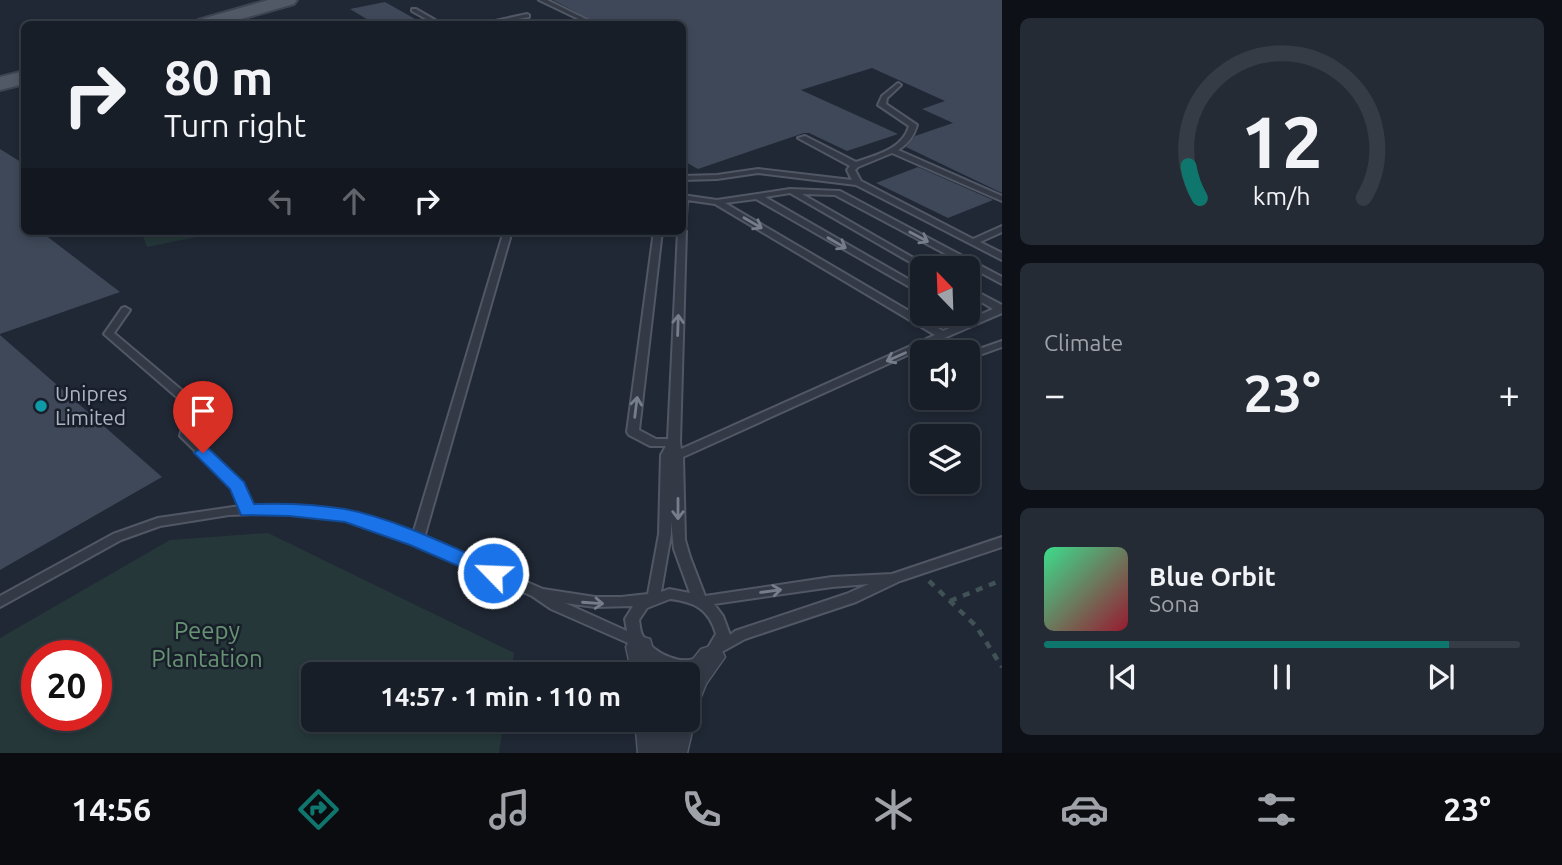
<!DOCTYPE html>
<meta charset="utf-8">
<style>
body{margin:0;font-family:Ubuntu,sans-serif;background:#252b34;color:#f1f3f6;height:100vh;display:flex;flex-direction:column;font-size:26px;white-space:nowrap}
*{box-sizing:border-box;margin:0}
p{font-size:23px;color:#9fa2a8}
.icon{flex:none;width:38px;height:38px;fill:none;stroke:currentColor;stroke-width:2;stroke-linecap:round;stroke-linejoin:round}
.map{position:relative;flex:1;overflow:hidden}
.sheet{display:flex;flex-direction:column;gap:18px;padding:18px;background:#0d1016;width:560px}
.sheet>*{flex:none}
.top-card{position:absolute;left:21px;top:21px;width:665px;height:214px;border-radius:10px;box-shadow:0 4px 10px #0003,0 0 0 2px #363c45;background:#181e28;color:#f1f3f6;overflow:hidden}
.needle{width:46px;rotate:337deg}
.fabs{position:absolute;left:910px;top:256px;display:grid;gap:14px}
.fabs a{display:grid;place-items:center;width:70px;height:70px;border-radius:10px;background:#181e28;box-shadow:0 4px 10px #0003,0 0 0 2px #363c45;font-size:35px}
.speed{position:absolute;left:21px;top:640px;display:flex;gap:14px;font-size:35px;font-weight:700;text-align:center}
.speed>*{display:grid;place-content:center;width:91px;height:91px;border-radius:50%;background:#181e28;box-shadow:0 4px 10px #0003,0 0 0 2px #363c45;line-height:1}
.speed .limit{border:10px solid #d22;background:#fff;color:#111}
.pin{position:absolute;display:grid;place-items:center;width:60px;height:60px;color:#fff;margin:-72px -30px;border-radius:50% 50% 50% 0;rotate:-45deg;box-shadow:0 0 7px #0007}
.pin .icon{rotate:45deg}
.me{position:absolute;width:77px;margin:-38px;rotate:294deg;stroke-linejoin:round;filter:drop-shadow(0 0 5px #0008)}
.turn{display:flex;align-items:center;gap:24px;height:147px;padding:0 28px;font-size:32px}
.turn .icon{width:91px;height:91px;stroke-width:2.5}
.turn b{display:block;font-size:49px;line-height:60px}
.lanes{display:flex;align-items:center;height:66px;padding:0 28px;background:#0003;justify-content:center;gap:35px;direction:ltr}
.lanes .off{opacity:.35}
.big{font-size:52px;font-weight:700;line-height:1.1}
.sheet .tile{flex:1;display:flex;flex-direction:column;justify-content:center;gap:10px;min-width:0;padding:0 24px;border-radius:10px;background:#252b34}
.sheet .dial{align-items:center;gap:0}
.dial svg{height:182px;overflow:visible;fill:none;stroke:#363c45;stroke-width:7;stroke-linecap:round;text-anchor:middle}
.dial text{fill:#f1f3f6;stroke:none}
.song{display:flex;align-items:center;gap:21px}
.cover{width:84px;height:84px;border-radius:10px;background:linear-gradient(135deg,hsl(150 70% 55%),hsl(350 70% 35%))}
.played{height:7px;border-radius:4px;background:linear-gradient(90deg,#0f766e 85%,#363c45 85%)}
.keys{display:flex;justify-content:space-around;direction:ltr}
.heat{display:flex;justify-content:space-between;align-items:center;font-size:38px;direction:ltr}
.trip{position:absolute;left:301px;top:662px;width:399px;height:70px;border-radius:10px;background:#181e28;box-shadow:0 4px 10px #0003,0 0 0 2px #363c45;font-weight:700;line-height:70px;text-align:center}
.menu{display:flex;height:112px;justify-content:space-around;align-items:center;background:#0a0c10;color:#9fa2a8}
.menu .icon{width:49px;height:49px}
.menu .current{color:#0f766e}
.menu b{font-size:32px;color:#f1f3f6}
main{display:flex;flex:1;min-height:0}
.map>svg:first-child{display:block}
</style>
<main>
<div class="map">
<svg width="1002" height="753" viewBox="0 0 1002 753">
<rect width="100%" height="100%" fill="#202835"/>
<g fill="#253739" fill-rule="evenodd">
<polygon points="141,231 226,231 147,247"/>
<path d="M268,533L514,653L511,674H313V719H504L499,753H0V638L170,540ZM37,656H96V716H37Z"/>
</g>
<g fill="#3e4858">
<polygon points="553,0 1002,0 1002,193 906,147 915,136 953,123 922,109 945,101 872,68 801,90 898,134 847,151 809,133 804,133 698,169 682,160 682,24 599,24"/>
<polygon points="385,2 424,24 375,24 350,9"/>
<polygon points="0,149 24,164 24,231 40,231 120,292 0,334"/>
<polygon points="918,167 993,200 948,218 876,183"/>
<polygon points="0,335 162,477 0,570"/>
</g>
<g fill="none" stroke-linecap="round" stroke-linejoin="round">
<defs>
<g id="service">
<polygon points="539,0 547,0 596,24 589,24"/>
<polygon points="412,9 416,9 442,24 435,24 412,11"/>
<polygon points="527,14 529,15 529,17 491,24 481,24"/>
<path d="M898,83L901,85L887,98L886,104L917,125C914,136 908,144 898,150L1002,196V201L892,153L858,167L855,170L861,181L973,239L1002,226V232L980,242L1002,253V260L856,185L758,173L717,179L682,180V176L717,175L758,169L852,180L847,170L850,166L798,138L805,136L856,162C876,155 903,149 909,126L878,105L882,96Z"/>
<path d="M790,189L840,191L1002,277V284L835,195L802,194L931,268L922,269L790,193L765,197L922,287V294L756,199L725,203L943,331L993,309L968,294V287L1002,305V313L942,339L961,352H949L934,343L683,457L685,540L690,557L705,596L832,577L892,574L1002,537V547L900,581L856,602L745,639L718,654L713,662L688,672L662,667L643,656L635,646L551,609L532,596L413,543L345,520L290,513L229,515L160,526L121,540L0,607V596L113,534L158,518L240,506L233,488L180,436L187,406L104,334L122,308L125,307L130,310L114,333L197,403L198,405L192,435L242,483L252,506L290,505L346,512L413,534L504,231H512L424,538L543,589L595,597H621L648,594L659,534L661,455L666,446H650L629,435L627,432L654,231H662L639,430L656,439H668L678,231H682V229L686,231L680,442L681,449L935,335L715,204L687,200L686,216L682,218V195L717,200ZM671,521L674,549L690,593L669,589L661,592L671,534ZM869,584L846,594L735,631L730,635L723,616L714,604L832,587ZM670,599C695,602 709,609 716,634C712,640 708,649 703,654C685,669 654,654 643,636C640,632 640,625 639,620L647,608ZM565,603L595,607L633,606L625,619L627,631Z"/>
<polygon points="1002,341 1002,347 968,359 968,353"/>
</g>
<g id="minor">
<polygon points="640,636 650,639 660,674 632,674 626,647 630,639"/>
<polygon points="711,646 721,649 725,657 706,684 698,704 688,707 688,674 681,674 701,649"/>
<polygon points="688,709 695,719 687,753 638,753 635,719 688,719"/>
</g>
<g id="primary">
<polygon points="268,0 297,0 294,4 224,24 195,24 198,20"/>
<polygon points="24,71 24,84 0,90 0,77"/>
</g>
</defs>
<use href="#service" stroke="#515764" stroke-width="4"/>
<use href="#minor" stroke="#515764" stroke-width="3"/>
<use href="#primary" stroke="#3d4350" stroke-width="4"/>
<g stroke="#415256" stroke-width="4.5" stroke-dasharray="7 7" stroke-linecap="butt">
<polyline points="929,581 976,626 1002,667"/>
<polyline points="950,601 1002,580"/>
</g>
<use href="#service" fill="#333a46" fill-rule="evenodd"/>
<use href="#minor" fill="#333a46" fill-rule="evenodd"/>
<use href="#primary" fill="#515966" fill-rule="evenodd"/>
</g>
<defs><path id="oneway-shaft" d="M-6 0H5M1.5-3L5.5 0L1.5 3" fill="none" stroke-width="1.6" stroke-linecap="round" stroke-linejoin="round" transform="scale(1.75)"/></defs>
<g stroke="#767d8b">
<use href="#oneway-shaft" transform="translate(753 223) rotate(30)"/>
<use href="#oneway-shaft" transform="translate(919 237) rotate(28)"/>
<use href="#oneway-shaft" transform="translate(837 243) rotate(30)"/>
<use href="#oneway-shaft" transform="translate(678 325) rotate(-88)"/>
<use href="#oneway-shaft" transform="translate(896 357) rotate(156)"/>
<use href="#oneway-shaft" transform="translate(636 407) rotate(-83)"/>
<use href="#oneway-shaft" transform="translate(678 509) rotate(90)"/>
<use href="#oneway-shaft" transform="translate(771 591) rotate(-8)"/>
<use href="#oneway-shaft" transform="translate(593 603) rotate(4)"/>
</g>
<path fill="#1a73e8" stroke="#114b97" stroke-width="2" d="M203,447L209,449L244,482L254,504C284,503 314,504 345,509C394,518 454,548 500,568L503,573L500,578H486L410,545L345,522L289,516L241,515L230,489L194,453Z"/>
<circle fill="#0f9aa8" stroke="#191f2a" stroke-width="2.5" cx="41" cy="406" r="7"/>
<g text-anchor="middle" stroke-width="5" stroke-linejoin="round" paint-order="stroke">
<g font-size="21" fill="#adb4c3" stroke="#191f2a" text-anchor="start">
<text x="55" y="401">Unipres<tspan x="55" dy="24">Limited</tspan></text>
</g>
<g font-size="24" fill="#669372" stroke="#191f2a">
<text x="207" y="639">Peepy<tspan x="207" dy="28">Plantation</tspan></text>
</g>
</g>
</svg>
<div class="fabs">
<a><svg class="needle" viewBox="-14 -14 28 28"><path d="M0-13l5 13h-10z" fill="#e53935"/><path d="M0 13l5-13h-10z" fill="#9fa2a8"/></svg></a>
<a><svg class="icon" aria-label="sound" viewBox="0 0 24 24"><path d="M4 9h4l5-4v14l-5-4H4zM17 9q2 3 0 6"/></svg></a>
<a><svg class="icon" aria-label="layers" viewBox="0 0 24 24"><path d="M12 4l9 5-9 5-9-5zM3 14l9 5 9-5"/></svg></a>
</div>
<div class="speed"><div class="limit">20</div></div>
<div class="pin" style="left:203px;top:453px;background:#d93025"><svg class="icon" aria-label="arrive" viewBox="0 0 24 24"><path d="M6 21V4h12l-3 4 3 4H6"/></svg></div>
<svg class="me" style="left:493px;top:573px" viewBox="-20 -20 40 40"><circle r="17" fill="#1a73e8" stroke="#fff" stroke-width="3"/><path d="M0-11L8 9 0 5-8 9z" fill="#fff"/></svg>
<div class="trip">14:57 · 1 min · 110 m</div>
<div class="top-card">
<div class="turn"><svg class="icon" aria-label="right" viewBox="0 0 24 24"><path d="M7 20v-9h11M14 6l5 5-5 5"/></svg><div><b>80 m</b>Turn right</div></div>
<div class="lanes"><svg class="icon off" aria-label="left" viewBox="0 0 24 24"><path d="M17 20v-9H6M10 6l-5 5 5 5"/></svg><svg class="icon off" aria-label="ahead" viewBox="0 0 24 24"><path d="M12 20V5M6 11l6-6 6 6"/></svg><svg class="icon" aria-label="right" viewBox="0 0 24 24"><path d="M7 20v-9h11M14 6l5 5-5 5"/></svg></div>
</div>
</div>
<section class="sheet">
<div class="tile dial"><svg viewBox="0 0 100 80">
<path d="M14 69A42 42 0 1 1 86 69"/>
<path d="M14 69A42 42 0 0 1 9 55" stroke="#0f766e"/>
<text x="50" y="56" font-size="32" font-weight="700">12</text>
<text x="50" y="72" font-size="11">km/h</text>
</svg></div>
<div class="tile"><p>Climate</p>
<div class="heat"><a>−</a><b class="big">23°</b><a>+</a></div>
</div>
<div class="tile">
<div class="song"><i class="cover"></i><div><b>Blue Orbit</b><p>Sona</p></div></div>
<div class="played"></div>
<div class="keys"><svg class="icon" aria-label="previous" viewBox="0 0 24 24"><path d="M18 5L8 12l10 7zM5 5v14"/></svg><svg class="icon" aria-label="pause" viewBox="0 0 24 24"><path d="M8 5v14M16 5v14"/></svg><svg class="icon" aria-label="next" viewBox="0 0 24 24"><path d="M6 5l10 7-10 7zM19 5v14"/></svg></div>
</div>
</section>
</main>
<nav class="menu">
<b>14:56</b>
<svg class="icon current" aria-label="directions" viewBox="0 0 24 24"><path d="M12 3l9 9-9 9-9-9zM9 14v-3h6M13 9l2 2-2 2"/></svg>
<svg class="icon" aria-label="music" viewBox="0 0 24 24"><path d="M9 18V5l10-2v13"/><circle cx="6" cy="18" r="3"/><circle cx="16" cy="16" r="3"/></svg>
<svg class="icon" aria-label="phone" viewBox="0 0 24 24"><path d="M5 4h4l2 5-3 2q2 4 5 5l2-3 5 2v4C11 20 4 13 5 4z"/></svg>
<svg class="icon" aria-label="climate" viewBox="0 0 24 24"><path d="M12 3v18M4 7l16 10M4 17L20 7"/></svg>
<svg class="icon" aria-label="car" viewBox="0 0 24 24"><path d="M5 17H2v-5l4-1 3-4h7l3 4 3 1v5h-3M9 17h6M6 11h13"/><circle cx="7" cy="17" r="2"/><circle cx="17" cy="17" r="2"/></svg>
<svg class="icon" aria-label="filters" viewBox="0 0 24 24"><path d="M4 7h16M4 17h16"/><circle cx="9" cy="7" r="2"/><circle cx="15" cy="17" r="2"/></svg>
<b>23°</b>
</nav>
